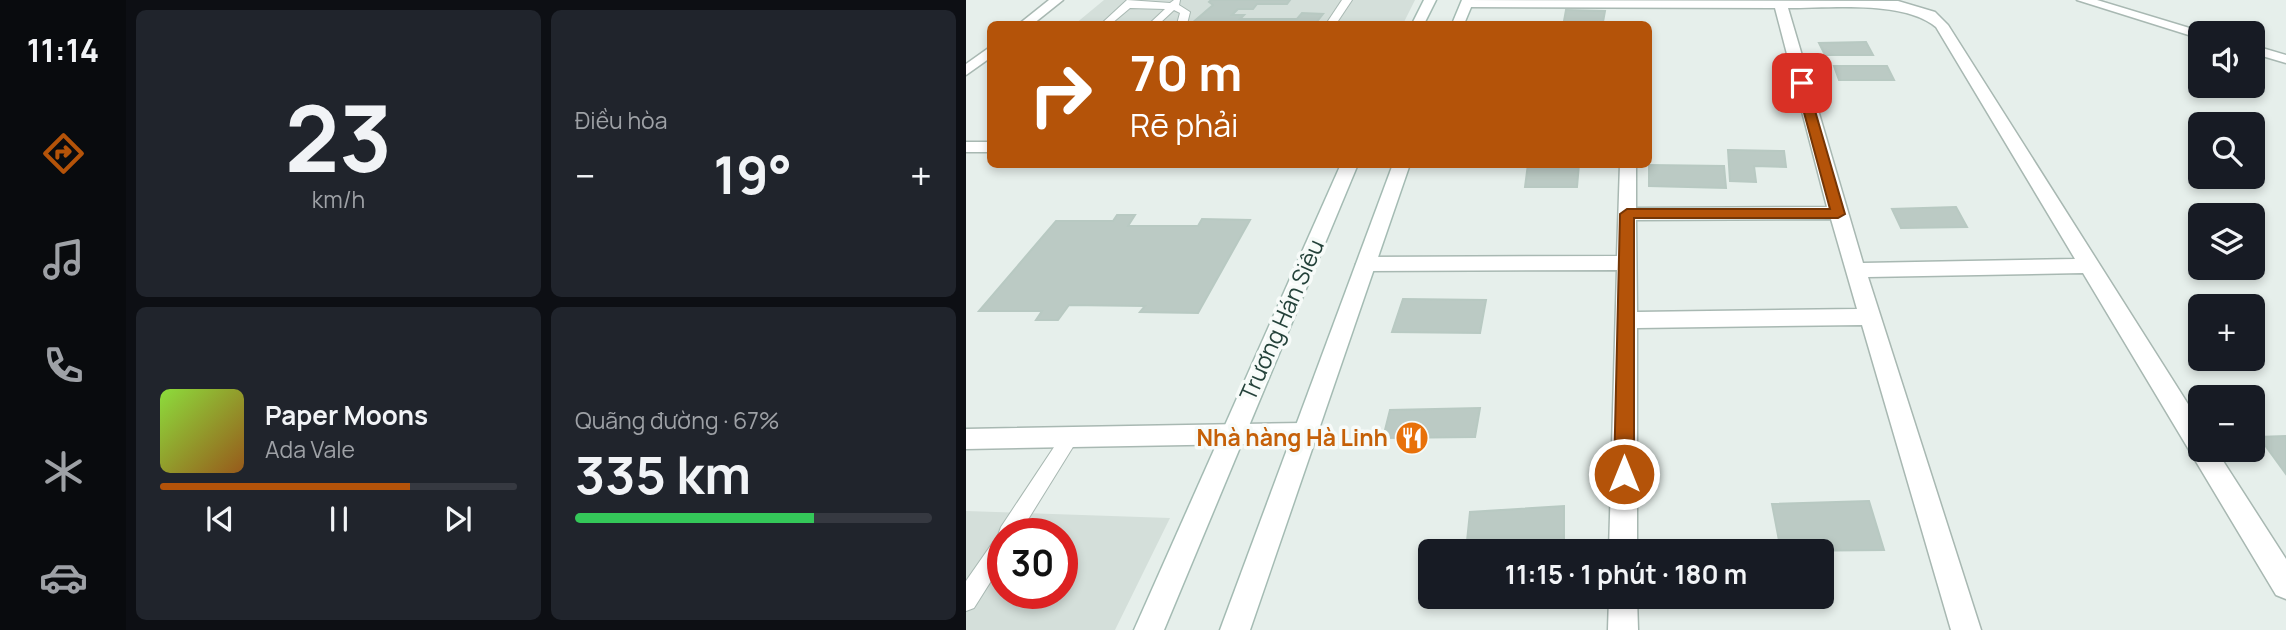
<!DOCTYPE html>
<html lang="vi">
<meta charset="utf-8">
<style>
body{margin:0;font-family:Manrope,sans-serif;background:#20242c;color:#f1f3f6;height:100vh;display:flex;flex-direction:column;font-size:26px;white-space:nowrap}
*{box-sizing:border-box;margin:0}
p{font-size:23px;color:#9ea1a6}
.icon{flex:none;width:38px;height:38px;fill:none;stroke:currentColor;stroke-width:2;stroke-linecap:round;stroke-linejoin:round}
.map{position:relative;flex:1;overflow:hidden}
.details{display:flex;flex-direction:column;gap:10px;padding:10px;background:#0d0f14;width:840px}
.details>*{flex:none}
.guide{position:absolute;left:21px;top:21px;width:665px;height:147px;border-radius:10px;box-shadow:0 4px 10px #0003;background:#b45309;color:#fff;overflow:hidden}
.controls{position:absolute;left:1222px;top:21px;display:grid;gap:14px}
.controls a{display:grid;place-items:center;width:77px;height:77px;border-radius:10px;background:#171b24;box-shadow:0 4px 10px #0003;font-size:35px}
.speed{position:absolute;left:21px;top:518px;display:flex;gap:14px;font-size:35px;font-weight:700;text-align:center}
.speed>*{display:grid;place-content:center;width:91px;height:91px;border-radius:50%;background:#171b24;box-shadow:0 4px 10px #0003;line-height:1}
.speed .limit{border:10px solid #d22;background:#fff;color:#111}
.pin{position:absolute;display:grid;place-items:center;width:60px;height:60px;color:#fff;margin:-30px;border-radius:14px;box-shadow:0 4px 10px #0006}
.me{position:absolute;width:77px;margin:-38px;rotate:0deg;stroke-linejoin:round;filter:drop-shadow(0 0 5px #0008)}
.turn{display:flex;align-items:center;gap:24px;height:147px;padding:0 28px;font-size:32px}
.turn .icon{width:91px;height:91px;stroke-width:2.5}
.turn b{display:block;font-size:49px;line-height:60px}
.big{font-size:52px;font-weight:700;line-height:1.1}
.details .tile{flex:1;display:flex;flex-direction:column;justify-content:center;gap:10px;min-width:0;padding:0 24px;border-radius:10px;background:#20242c}
.details .dial{align-items:center;gap:0}
.dial b{font-size:91px;line-height:1}
.song{display:flex;align-items:center;gap:21px}
.cover{width:84px;height:84px;border-radius:10px;background:linear-gradient(135deg,hsl(90 70% 55%),hsl(30 70% 35%))}
.played{height:7px;border-radius:4px;background:linear-gradient(90deg,#b45309 70%,#363941 70%)}
.keys{display:flex;justify-content:space-around;direction:ltr}
.heat{display:flex;justify-content:space-between;align-items:center;font-size:38px;direction:ltr}
.charge{height:10px;border-radius:5px;background:linear-gradient(90deg,#34c759 67%,#363941 0)}
.details .tiles{flex:1;display:grid;gap:10px;grid-template-columns:repeat(2,1fr)}
.trip{position:absolute;left:452px;top:539px;width:416px;height:70px;border-radius:10px;background:#171b24;box-shadow:0 4px 10px #0003;font-weight:700;line-height:70px;text-align:center}
main{display:flex;flex:1;min-height:0}
.menu{display:flex;flex-direction:column;width:126px;justify-content:space-around;align-items:center;background:#090b0e;color:#9ea1a6}
.menu .icon{width:49px;height:49px}
.menu .on{color:#b45309}
.menu b{font-size:32px;color:#f1f3f6}
.map>svg:first-child{display:block}
</style>
<main>
<nav class="menu">
<b>11:14</b>
<svg class="icon on" aria-label="directions" viewBox="0 0 24 24"><path d="M12 3l9 9-9 9-9-9zM9 14v-3h6M13 9l2 2-2 2"/></svg>
<svg class="icon" aria-label="music" viewBox="0 0 24 24"><path d="M9 18V5l10-2v13"/><circle cx="6" cy="18" r="3"/><circle cx="16" cy="16" r="3"/></svg>
<svg class="icon" aria-label="phone" viewBox="0 0 24 24"><path d="M5 4h4l2 5-3 2q2 4 5 5l2-3 5 2v4C11 20 4 13 5 4z"/></svg>
<svg class="icon" aria-label="climate" viewBox="0 0 24 24"><path d="M12 3v18M4 7l16 10M4 17L20 7"/></svg>
<svg class="icon" aria-label="car" viewBox="0 0 24 24"><path d="M5 17H2v-5l4-1 3-4h7l3 4 3 1v5h-3M9 17h6M6 11h13"/><circle cx="7" cy="17" r="2"/><circle cx="17" cy="17" r="2"/></svg>
</nav>
<section class="details">
<div class="tiles">
<div class="tile dial"><b>23</b><p>km/h</p></div>
<div class="tile"><p>Điều hòa</p>
<div class="heat"><a>−</a><b class="big">19°</b><a>+</a></div>
</div>
<div class="tile">
<div class="song"><i class="cover"></i><div><b>Paper Moons</b><p>Ada Vale</p></div></div>
<div class="played"></div>
<div class="keys"><svg class="icon" aria-label="previous" viewBox="0 0 24 24"><path d="M18 5L8 12l10 7zM5 5v14"/></svg><svg class="icon" aria-label="pause" viewBox="0 0 24 24"><path d="M8 5v14M16 5v14"/></svg><svg class="icon" aria-label="next" viewBox="0 0 24 24"><path d="M6 5l10 7-10 7zM19 5v14"/></svg></div>
</div>
<div class="tile"><p>Quãng đường · 67%</p><b class="big">335 km</b><div class="charge"></div></div>
</div>
</section>
<div class="map">
<svg width="1320" height="630" viewBox="0 0 1320 630">
<rect width="100%" height="100%" fill="#e6efeb"/>
<g fill="#d4dfda" fill-rule="evenodd">
<polygon points="138,0 449,0 437,24 109,24"/>
<path d="M0,511L204,518L149,630H0ZM37,534H96V593H37Z"/>
</g>
<g fill="#bbcac4" stroke="#b8c9c2" stroke-width="2">
<polygon points="245,0 324,0 321,4 291,4 287,9 272,9 266,15 278,15 274,19 331,19 336,13 357,14 349,24 225,24 247,5 243,2"/>
<polygon points="600,10 639,11 637,22 598,21"/>
<polygon points="900,42 907,55 859,55 853,43"/>
<polygon points="868,66 921,66 928,80 873,80"/>
<polygon points="762,150 818,151 820,167 788,166 790,182 764,181"/>
<polygon points="562,164 613,164 611,187 559,187"/>
<polygon points="683,165 758,166 760,188 683,186"/>
<polygon points="990,207 1001,227 935,228 926,209"/>
<polygon points="151,215 169,215 162,226 232,226 236,219 284,220 232,313 174,312 179,306 103,305 92,320 70,320 76,311 13,311 90,221 147,221"/>
<polygon points="437,299 520,300 514,333 426,332"/>
<polygon points="514,408 509,437 417,438 424,410"/>
<polygon points="1320,436 1320,474 1293,437"/>
<polygon points="903,501 918,550 815,551 806,504"/>
<polygon points="598,506 598,551 500,551 504,512"/>
</g>
<g fill="none" stroke-linecap="round" stroke-linejoin="round">
<defs>
<g id="service">
<polygon points="161,0 204,3 208,0 214,0 213,5 224,12 221,24 211,24 214,13 208,10 193,24 183,24 199,9 164,8 145,24 135,24"/>
<polygon points="376,0 386,0 370,24 360,24"/>
<polygon points="104,429 110,432 113,437 110,442 53,534 37,534 37,562 8,608 0,611 0,581 32,535 35,527 98,432"/>
</g>
<g id="minor">
<polygon points="83,0 97,0 67,24 53,24"/>
<path d="M497,0L932,1L969,12L982,25L1234,423V450H1250L1320,559V599L1310,595L1117,273L902,277L1015,630H985L896,325L671,328V551H643L651,270L400,271L390,264L400,257L651,256L654,164H670V208L861,207L809,8L501,7L497,6ZM822,8C864,8 938,0 970,27L1109,259L897,263ZM865,219L891,309L671,312L670,220Z"/>
<polygon points="1111,0 1131,0 1240,33 1234,33 1234,38 1229,37"/>
<polygon points="1286,45 1320,55 1320,63 1286,53"/>
<polygon points="24,47 24,58 0,75 0,64"/>
<rect x="0" y="142" width="24" height="10"/>
<polygon points="338,423 347,426 350,433 347,440 338,443 0,449 0,429"/>
<polygon points="643,597 671,597 672,630 642,630"/>
</g>
<g id="secondary">
<polygon points="458,0 470,0 458,24 446,24"/>
<polygon points="496,0 508,0 498,24 486,24"/>
<polygon points="375,164 392,164 198,630 168,630"/>
<polygon points="427,164 444,164 284,630 254,630"/>
</g>
</defs>
<use href="#service" stroke="#a8b8b2" stroke-width="2"/>
<use href="#minor" stroke="#a8b8b2" stroke-width="3"/>
<use href="#secondary" stroke="#a4bbb3" stroke-width="3"/>
<use href="#service" fill="#fff" fill-rule="evenodd"/>
<use href="#minor" fill="#fff" fill-rule="evenodd"/>
<use href="#secondary" fill="#fff" fill-rule="evenodd"/>
</g>
<polygon fill="#b45309" stroke="#753606" stroke-width="2" points="836,79 841,83 879,214 872,218 668,218 668,474 665,480 658,483 651,480 648,474 654,214 661,209 864,209 830,83"/>
<defs>
<symbol id="restaurant-disc" viewBox="-11 -11 22 22"><circle r="9.5" fill="#e8710a" stroke="#f7fbf9"/><path d="M-5-6h1v4h1v-4h1v4h1v-4h1v5L-1.5 .5V6h-2V.5L-5-1ZM5-6V6H3V1.5H1.5Q1.5-4 5-6Z" fill="#fff"/></symbol>
</defs>
<g fill-rule="evenodd">
<use href="#restaurant-disc" x="427" y="419" width="38" height="38"/>
</g>
<g text-anchor="middle" stroke-width="7" stroke-linejoin="round" paint-order="stroke">
<g font-size="23" fill="#24423a" stroke="#f7fbf9">
<text transform="translate(316 320) rotate(-66)" y="8">Trương Hán Siêu</text>
</g>
<g font-size="23" font-weight="bold" fill="#c56008" stroke="#f7fbf9" text-anchor="end">
<text x="422" y="446">Nhà hàng Hà Linh</text>
</g>
</g>
</svg>
<div class="controls">
<a><svg class="icon" aria-label="sound" viewBox="0 0 24 24"><path d="M4 9h4l5-4v14l-5-4H4zM17 9q2 3 0 6"/></svg></a>
<a><svg class="icon" aria-label="search" viewBox="0 0 24 24"><circle cx="10" cy="10" r="6"/><path d="M15 15l6 6"/></svg></a>
<a><svg class="icon" aria-label="layers" viewBox="0 0 24 24"><path d="M12 4l9 5-9 5-9-5zM3 14l9 5 9-5"/></svg></a>
<a>+</a>
<a>−</a>
</div>
<div class="speed"><div class="limit">30</div></div>
<div class="pin" style="left:836px;top:83px;background:#d93025"><svg class="icon" aria-label="arrive" viewBox="0 0 24 24"><path d="M6 21V4h12l-3 4 3 4H6"/></svg></div>
<svg class="me" style="left:658px;top:474px" viewBox="-20 -20 40 40"><circle r="17" fill="#b45309" stroke="#fff" stroke-width="3"/><path d="M0-11L8 9 0 5-8 9z" fill="#fff"/></svg>
<div class="trip">11:15 · 1 phút · 180 m</div>
<div class="guide">
<div class="turn"><svg class="icon" aria-label="right" viewBox="0 0 24 24"><path d="M7 20v-9h11M14 6l5 5-5 5"/></svg><div><b>70 m</b>Rẽ phải</div></div>
</div>
</div>
</main>
